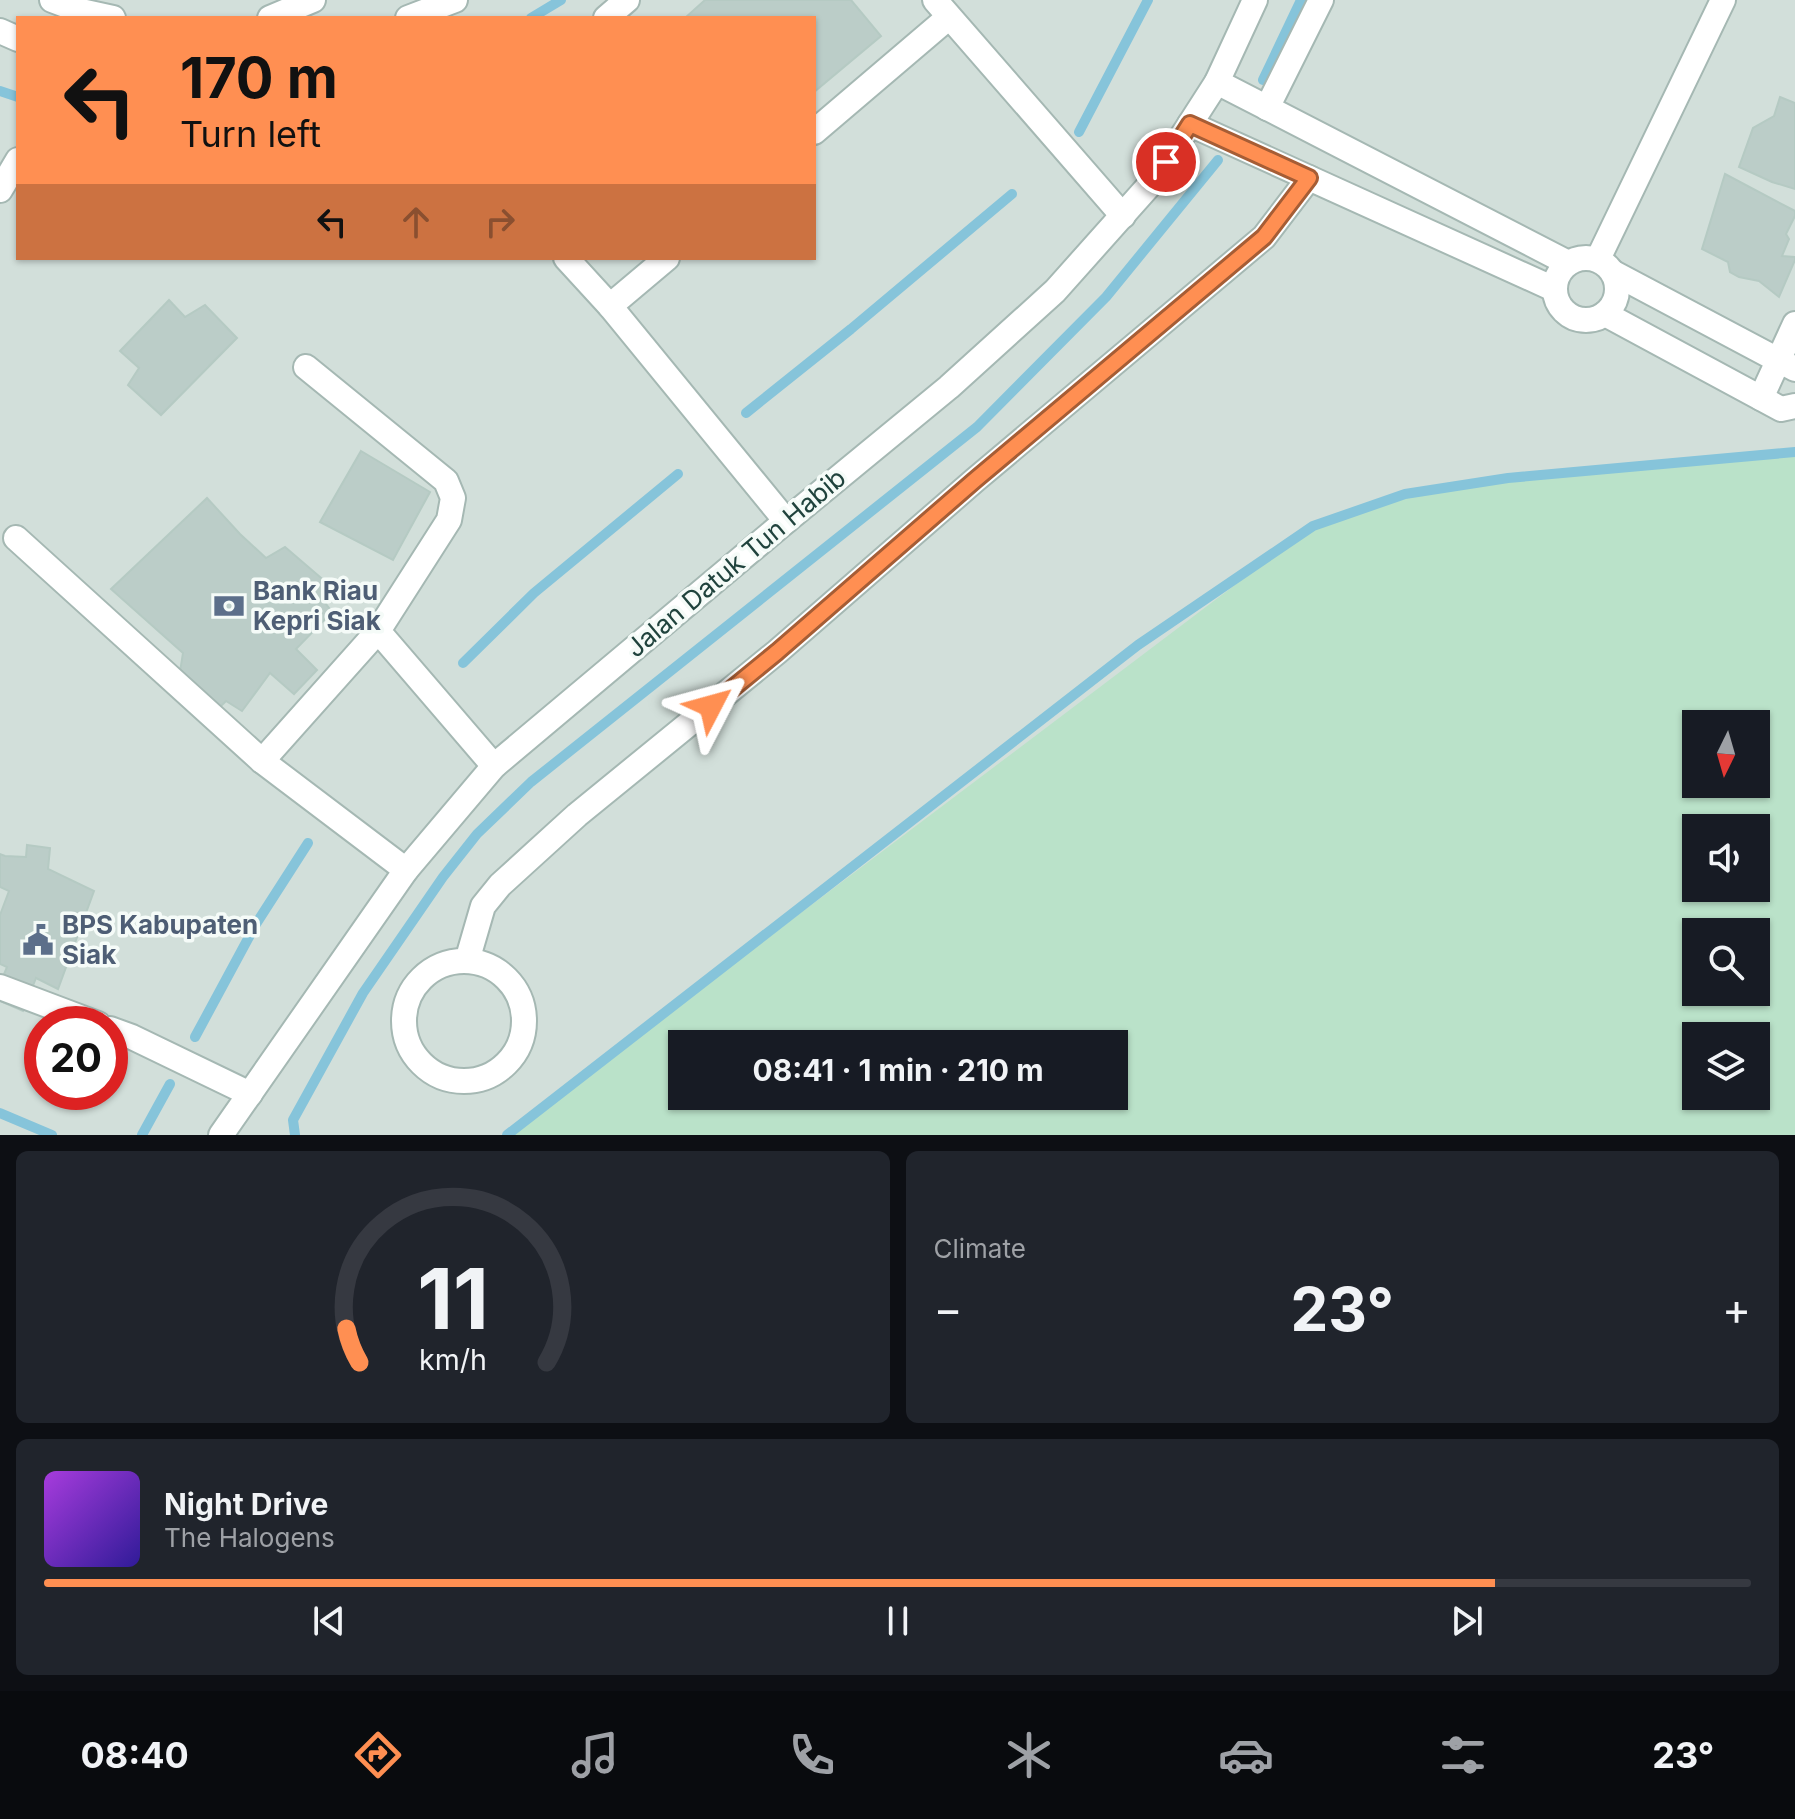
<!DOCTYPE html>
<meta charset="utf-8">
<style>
body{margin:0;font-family:Inter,sans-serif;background:#20242c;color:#f1f3f6;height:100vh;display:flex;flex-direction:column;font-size:30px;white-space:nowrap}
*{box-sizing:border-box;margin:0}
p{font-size:26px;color:#9ea1a6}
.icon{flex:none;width:44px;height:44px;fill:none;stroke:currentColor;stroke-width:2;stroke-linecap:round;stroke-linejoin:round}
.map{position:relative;height:1135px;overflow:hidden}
.side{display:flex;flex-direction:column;gap:16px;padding:16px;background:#0d0f14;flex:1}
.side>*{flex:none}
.banner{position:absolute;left:16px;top:16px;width:800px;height:244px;border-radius:0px;box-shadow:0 2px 6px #0004;background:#ff8f52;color:#111;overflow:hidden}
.needle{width:52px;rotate:185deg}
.controls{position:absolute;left:1682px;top:710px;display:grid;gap:16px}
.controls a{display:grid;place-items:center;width:88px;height:88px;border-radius:0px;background:#171b24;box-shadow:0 2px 6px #0004;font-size:40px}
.speed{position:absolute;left:24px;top:1006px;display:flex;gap:16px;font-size:40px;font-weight:700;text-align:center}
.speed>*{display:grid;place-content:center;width:104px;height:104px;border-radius:50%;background:#171b24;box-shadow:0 2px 6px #0004;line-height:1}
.speed .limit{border:12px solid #d22;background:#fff;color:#111}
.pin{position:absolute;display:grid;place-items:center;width:68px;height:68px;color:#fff;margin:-34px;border:4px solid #fff;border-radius:50%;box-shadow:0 2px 8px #0007}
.me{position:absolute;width:88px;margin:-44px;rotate:51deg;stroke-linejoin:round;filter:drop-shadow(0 0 6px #0008)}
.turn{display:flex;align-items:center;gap:28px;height:168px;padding:0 32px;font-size:36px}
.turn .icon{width:104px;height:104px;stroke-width:2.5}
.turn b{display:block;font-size:56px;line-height:68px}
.lanes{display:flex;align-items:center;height:76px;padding:0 32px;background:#0003;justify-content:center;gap:40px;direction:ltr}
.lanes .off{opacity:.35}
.big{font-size:60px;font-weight:700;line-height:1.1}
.side .widget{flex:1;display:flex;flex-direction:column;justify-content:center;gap:12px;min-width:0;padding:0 28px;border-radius:12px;background:#20242c}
.side .dial{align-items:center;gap:0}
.dial svg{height:208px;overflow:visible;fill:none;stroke:#363941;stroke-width:7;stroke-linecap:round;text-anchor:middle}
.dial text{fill:#f1f3f6;stroke:none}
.song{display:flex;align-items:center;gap:24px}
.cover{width:96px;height:96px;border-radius:12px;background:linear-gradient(135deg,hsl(280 70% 55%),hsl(250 70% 35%))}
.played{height:8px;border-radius:4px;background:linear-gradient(90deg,#ff8f52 85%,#363941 85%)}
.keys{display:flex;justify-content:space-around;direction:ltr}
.heat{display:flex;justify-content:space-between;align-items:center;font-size:44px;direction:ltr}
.side .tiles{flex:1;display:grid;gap:16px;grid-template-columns:1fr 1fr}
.widget:last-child{grid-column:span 2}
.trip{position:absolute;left:668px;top:1030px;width:460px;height:80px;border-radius:0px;background:#171b24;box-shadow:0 2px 6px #0004;font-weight:700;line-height:80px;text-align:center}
.dock{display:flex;height:128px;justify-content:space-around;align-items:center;background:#090b0e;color:#9ea1a6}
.dock .icon{width:56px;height:56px}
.dock .active{color:#ff8f52}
.dock b{font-size:36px;color:#f1f3f6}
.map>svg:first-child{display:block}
</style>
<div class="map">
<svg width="1795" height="1135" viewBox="0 0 1795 1135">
<rect width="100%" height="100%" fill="#e4efeb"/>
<path fill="#d2dfda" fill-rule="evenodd" d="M0,0H1795V1135H0ZM18,18H814V258H18ZM1696,724H1756V784H1696ZM1696,828H1756V888H1696ZM1696,932H1756V992H1696ZM42,1024H110V1092H42ZM1696,1036H1756V1096H1696ZM682,1044H1114V1096H682Z"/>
<path fill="#bae2c9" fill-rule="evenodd" d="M1795,452V1135H507L1313,526L1405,494L1508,478ZM1696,724H1756V784H1696ZM1696,828H1756V888H1696ZM1696,932H1756V992H1696ZM1696,1036H1756V1096H1696ZM682,1044H1114V1096H682Z"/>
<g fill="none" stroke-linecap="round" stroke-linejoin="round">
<g stroke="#86c4da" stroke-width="10">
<polyline points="531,18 561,0"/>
<polyline points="1263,80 1301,0"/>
<polyline points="0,91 18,97"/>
<polyline points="1079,132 1148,0"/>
<polyline points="746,413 851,329 1012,194"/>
<polyline points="463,663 534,593 678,474"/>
<polyline points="195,1037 256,924 308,843"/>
<polyline points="0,1113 52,1135"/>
<polyline points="142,1135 170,1084"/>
<polyline points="295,1135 293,1120 363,993 443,877 477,834 531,782 977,427 1106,297 1218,160"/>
<polyline points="507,1135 1138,645 1313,526 1405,494 1508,478 1795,452"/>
</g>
</g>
<g fill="#bbcdc8" stroke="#b5cac3" stroke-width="2">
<polygon points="705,0 851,0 881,36 814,92 814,18 685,18"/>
<polygon points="1780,97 1795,103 1795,189 1772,182 1739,167 1753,128 1774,116"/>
<polygon points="1725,174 1795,211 1795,216 1786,234 1789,239 1782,256 1795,257 1795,260 1779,297 1759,281 1739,277 1730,272 1728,262 1702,249"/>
<polygon points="169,300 185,317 205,305 237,338 161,415 128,385 139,368 120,351"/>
<polygon points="361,451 430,492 393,560 320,522"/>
<polygon points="207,498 240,534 266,558 285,547 334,589 323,600 332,612 296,649 317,670 294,694 270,673 242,711 226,701 217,710 179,678 183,653 111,589"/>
<polygon points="27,845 50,848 48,869 94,891 58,989 36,978 23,1011 0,1001 0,984 7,967 0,964 0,915 9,891 0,887 0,854 5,856 26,857"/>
</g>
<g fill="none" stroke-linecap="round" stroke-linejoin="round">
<defs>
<g id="minor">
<polyline points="52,0 81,11 113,18"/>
<polyline points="935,0 1123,216"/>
<polyline points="270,18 313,0"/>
<polyline points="408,18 455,0"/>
<polyline points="606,18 627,0"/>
<polyline points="0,31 18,39"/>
<polyline points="1217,82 1568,263"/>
<polyline points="1267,108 1321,0"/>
<polyline points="1190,124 1554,289"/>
<polyline points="814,132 949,17"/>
<polyline points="0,190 18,160"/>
<circle cx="1586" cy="289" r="31"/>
<polyline points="566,258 610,306 786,521"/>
<polyline points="1598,259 1723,0"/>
<polyline points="1614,273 1795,369"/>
<polyline points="610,306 667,258"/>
<polyline points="1605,314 1781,409 1795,406"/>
<polyline points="306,367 446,481 453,498 449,520 378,631 494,766"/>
<polyline points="1761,398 1795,324"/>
<polyline points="16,538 262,761 406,870"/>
<polyline points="262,761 378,631"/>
<circle cx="464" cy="1021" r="60"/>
<polyline points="467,961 483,906 500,885 577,815 777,652 975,480 1264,237 1309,178"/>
<polyline points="0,987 98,1024"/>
<polyline points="110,1029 132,1037 250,1094"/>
<polyline points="221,1135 406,870 494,766 786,521 949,387 1055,291 1154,180 1217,82 1255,0"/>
</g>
</defs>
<use href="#minor" stroke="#a5b8b3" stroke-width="28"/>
<use href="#minor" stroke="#fff" stroke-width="24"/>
</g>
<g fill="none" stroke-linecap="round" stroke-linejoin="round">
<defs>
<polyline id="route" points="711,706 777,652 975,480 1264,237 1309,178 1190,124 1166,162"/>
</defs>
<use href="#route" stroke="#a65d35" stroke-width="20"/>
<use href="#route" stroke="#ff8f52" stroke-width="14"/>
</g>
<defs>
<symbol id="bank-bare" viewBox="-9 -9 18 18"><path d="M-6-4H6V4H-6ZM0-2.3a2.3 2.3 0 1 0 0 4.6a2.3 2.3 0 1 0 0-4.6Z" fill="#5c6f8a" stroke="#f5fbf8" stroke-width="2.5" paint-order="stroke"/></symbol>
<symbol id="civic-bare" viewBox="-9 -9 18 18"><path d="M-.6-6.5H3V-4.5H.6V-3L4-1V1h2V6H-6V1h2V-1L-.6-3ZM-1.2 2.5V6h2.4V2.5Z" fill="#5c6f8a" stroke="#f5fbf8" stroke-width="2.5" paint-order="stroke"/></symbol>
</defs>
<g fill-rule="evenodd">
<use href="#bank-bare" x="207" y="584" width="44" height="44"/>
<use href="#civic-bare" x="16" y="918" width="44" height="44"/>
</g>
<g text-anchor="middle" stroke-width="7" stroke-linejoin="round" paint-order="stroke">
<g font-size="26" fill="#20433d" stroke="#f5fbf8">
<text transform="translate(736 563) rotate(-40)" y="9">Jalan Datuk Tun Habib</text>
</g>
<g font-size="26" font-weight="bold" fill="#4e5e75" stroke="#f5fbf8" text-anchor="start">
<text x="253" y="600">Bank Riau<tspan x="253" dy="30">Kepri Siak</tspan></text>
<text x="62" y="934">BPS Kabupaten<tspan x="62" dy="30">Siak</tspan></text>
</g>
</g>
</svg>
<div class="controls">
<a><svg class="needle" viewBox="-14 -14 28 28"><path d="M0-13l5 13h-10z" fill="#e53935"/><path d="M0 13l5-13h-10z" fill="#9ea1a6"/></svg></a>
<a><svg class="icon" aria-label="sound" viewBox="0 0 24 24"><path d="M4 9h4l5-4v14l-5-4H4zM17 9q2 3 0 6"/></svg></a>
<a><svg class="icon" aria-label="search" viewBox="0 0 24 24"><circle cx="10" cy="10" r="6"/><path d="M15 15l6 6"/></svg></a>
<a><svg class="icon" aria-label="layers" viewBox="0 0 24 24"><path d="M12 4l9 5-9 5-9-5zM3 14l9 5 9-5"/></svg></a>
</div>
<div class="speed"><div class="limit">20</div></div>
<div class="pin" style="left:1166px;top:162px;background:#d93025"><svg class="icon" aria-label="arrive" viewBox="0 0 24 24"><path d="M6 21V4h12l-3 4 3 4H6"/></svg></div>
<svg class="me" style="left:711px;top:706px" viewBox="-20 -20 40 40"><path d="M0-17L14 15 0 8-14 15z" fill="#ff8f52" stroke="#fff" stroke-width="4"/></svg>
<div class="trip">08:41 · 1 min · 210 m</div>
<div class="banner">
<div class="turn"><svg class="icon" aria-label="left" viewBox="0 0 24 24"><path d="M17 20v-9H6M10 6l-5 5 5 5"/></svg><div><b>170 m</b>Turn left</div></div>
<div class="lanes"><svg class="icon" aria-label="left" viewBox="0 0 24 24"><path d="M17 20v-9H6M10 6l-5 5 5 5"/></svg><svg class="icon off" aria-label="ahead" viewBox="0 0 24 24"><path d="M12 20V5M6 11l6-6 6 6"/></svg><svg class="icon off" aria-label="right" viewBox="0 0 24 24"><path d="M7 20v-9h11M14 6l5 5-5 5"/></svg></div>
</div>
</div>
<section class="side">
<div class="tiles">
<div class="widget dial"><svg viewBox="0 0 100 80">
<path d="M14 69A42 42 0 1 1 86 69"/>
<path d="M14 69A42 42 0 0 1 9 56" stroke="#ff8f52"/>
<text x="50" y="56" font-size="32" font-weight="700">11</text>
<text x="50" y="72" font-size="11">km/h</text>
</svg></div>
<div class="widget"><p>Climate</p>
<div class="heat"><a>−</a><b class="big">23°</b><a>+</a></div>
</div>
<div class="widget">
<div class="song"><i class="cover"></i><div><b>Night Drive</b><p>The Halogens</p></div></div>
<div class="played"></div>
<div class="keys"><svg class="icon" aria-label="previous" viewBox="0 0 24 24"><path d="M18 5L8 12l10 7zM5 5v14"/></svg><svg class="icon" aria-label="pause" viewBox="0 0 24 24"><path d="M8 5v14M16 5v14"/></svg><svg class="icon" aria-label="next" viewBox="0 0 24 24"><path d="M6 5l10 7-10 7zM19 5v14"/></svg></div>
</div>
</div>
</section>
<nav class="dock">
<b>08:40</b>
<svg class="icon active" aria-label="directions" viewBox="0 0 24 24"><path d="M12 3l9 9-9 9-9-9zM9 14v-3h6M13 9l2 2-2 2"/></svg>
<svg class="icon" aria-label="music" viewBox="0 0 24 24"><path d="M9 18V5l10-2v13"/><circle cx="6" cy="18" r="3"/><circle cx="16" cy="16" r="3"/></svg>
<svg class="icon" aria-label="phone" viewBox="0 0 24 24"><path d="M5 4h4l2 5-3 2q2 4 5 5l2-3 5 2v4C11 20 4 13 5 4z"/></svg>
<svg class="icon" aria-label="climate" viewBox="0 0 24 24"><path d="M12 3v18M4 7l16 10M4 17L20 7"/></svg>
<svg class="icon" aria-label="car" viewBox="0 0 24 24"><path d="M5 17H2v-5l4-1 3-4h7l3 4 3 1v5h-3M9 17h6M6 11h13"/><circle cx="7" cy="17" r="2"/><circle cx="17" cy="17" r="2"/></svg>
<svg class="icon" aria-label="filters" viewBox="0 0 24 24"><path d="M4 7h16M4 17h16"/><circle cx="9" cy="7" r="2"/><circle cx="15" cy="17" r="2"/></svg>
<b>23°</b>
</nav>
